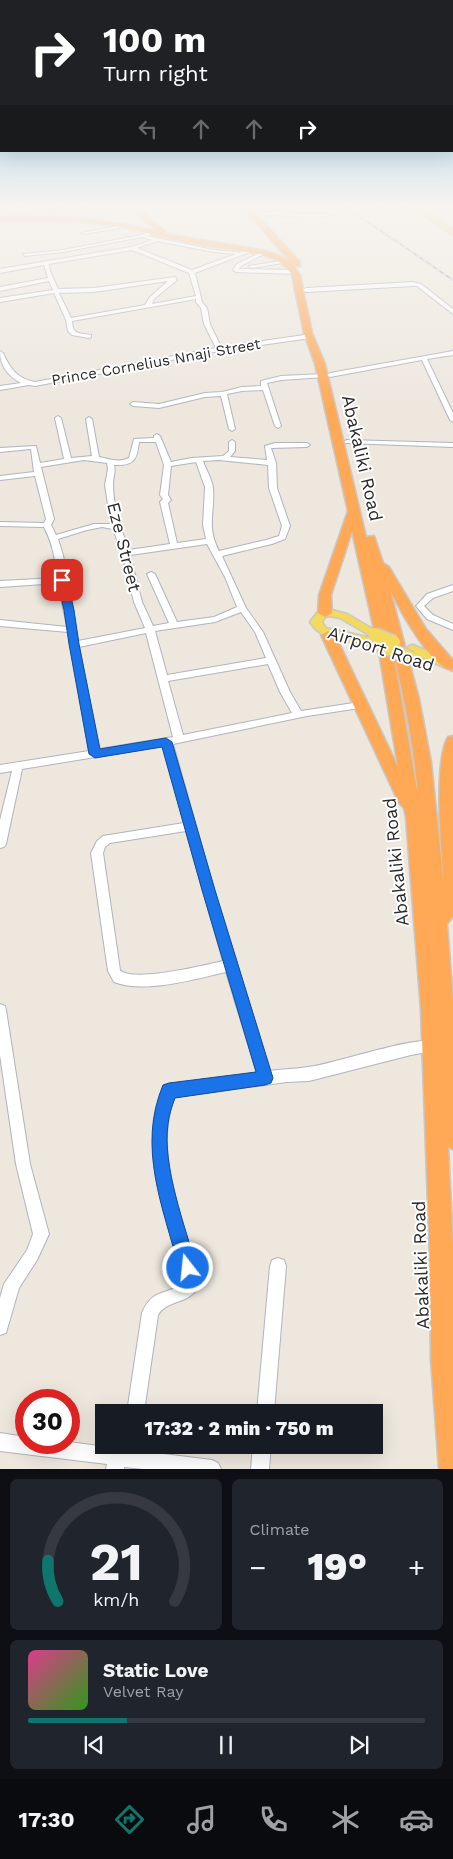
<!DOCTYPE html>
<meta charset="utf-8">
<style>
body{margin:0;font-family:"Work Sans",sans-serif;background:#20242c;color:#f1f3f6;height:100vh;display:flex;flex-direction:column;font-size:19px;white-space:nowrap}
*{box-sizing:border-box;margin:0}
p{font-size:16px;color:#9ea1a6}
.icon{flex:none;width:28px;height:28px;fill:none;stroke:currentColor;stroke-width:2;stroke-linecap:round;stroke-linejoin:round}
.map{position:relative;height:1469px;overflow:hidden}
.details{display:flex;flex-direction:column;gap:10px;padding:10px;background:#0d0f14;flex:1}
.details>*{flex:none}
.banner{position:absolute;left:0px;top:0px;width:454px;height:152px;box-shadow:0 5px 20px #0002;background:#202124;color:#fff;overflow:hidden}
.speed{position:absolute;left:15px;top:1389px;display:flex;gap:10px;font-size:25px;font-weight:700;text-align:center}
.speed>*{display:grid;place-content:center;width:65px;height:65px;border-radius:50%;background:#171b24;box-shadow:0 5px 20px #0002;line-height:1}
.speed .limit{border:8px solid #d22;background:#fff;color:#111}
.pin{position:absolute;display:grid;place-items:center;width:42px;height:42px;color:#fff;margin:-21px;border-radius:10px;box-shadow:0 2px 8px #0006}
.me{position:absolute;width:55px;margin:-28px;rotate:344deg;stroke-linejoin:round;filter:drop-shadow(0 0 4px #0008)}
.turn{display:flex;align-items:center;gap:18px;height:105px;padding:0 20px;font-size:22px}
.turn .icon{width:65px;height:65px;stroke-width:2.5}
.turn b{display:block;font-size:35px;line-height:42px}
.lanes{display:flex;align-items:center;height:48px;padding:0 20px;background:#0003;justify-content:center;gap:25px;direction:ltr}
.lanes .off{opacity:.35}
.big{font-size:38px;font-weight:800;line-height:1.1}
.details .card{flex:1;display:flex;flex-direction:column;justify-content:center;gap:8px;min-width:0;padding:0 18px;border-radius:8px;background:#20242c}
.details .dial{align-items:center;gap:0}
.dial svg{height:130px;overflow:visible;fill:none;stroke:#363941;stroke-width:7;stroke-linecap:round;text-anchor:middle}
.dial text{fill:#f1f3f6;stroke:none}
.song{display:flex;align-items:center;gap:15px}
.cover{width:60px;height:60px;border-radius:8px;background:linear-gradient(135deg,hsl(330 70% 55%),hsl(110 70% 35%))}
.played{height:5px;border-radius:2px;background:linear-gradient(90deg,#0f766e 25%,#363941 25%)}
.keys{display:flex;justify-content:space-around;direction:ltr}
.heat{display:flex;justify-content:space-between;align-items:center;font-size:28px;direction:ltr}
.details .tiles{flex:1;display:grid;gap:10px;grid-template-columns:1fr 1fr}
.card:last-child{grid-column:span 2}
.trip{position:absolute;left:95px;top:1404px;width:288px;height:50px;border-radius:0px;background:#171b24;box-shadow:0 5px 20px #0002;font-weight:800;line-height:50px;text-align:center}
.tab-bar{display:flex;height:80px;justify-content:space-around;align-items:center;background:#090b0e;color:#9ea1a6}
.tab-bar .icon{width:35px;height:35px}
.tab-bar .on{color:#0f766e}
.tab-bar b{font-size:22px;color:#f1f3f6}
.map>svg:first-child{display:block}
</style>
<div class="map">
<svg width="453" height="1469" viewBox="0 0 453 1469">
<rect width="100%" height="100%" fill="#ede7de"/>
<g fill="none" stroke-linecap="round" stroke-linejoin="round">
<defs>
<g id="minor">
<polygon points="11,204 30,204 19,207"/>
<path d="M298,204H306L319,210L337,208L339,209L338,213C311,222 281,212 254,216L252,215L289,208L290,205ZM303,206L318,212L334,211L327,214L276,213L292,210L293,207Z"/>
<polygon points="409,204 416,205 365,211 363,210"/>
<polygon points="118,226 120,228 83,234 81,233"/>
<path d="M152,231L154,233L147,236L214,250L237,252L239,253L253,249L255,250L195,273L202,302L207,308L210,324L221,347L311,334L314,336L311,338L219,351L35,386L29,385L0,390V386L21,383C8,376 0,366 0,351L3,353C10,369 18,379 35,382L216,348L204,324L201,308L196,302V299L72,321C73,336 79,332 91,335V337L89,338L72,335L68,331L66,320L54,293L0,302V298L53,290L49,281L0,291V287L48,278L44,265L0,273V269L131,247L152,240L142,237L63,252L25,256L23,254L63,250L141,235ZM157,241L214,252L236,254L192,270L137,248ZM132,250L189,273L196,296L152,304L154,299L177,280L175,277L94,288L58,289L50,271L49,264ZM168,281L150,297L145,305L71,318L59,293L94,292Z"/>
<polygon points="264,251 266,253 241,266 239,269 295,270 298,272 295,274 236,272 233,270 237,264"/>
<polygon points="286,260 288,262 252,268 249,266"/>
<polygon points="413,282 421,284 453,309 453,314 417,286 413,286 306,292 303,290 306,288"/>
<polygon points="453,351 453,355 427,359 453,413 453,422 450,420 422,360 330,377 327,375 330,373"/>
<polygon points="323,374 326,376 325,377 281,380 267,383 281,426 278,428 275,426 263,390 242,391 227,394 235,429 232,431 229,429 221,396 205,397 159,408 133,406 130,404 133,402 159,404 205,393 222,392 242,387 261,386 261,381 281,376"/>
<path d="M58,416L61,418L71,458L92,456L86,419L89,417L92,419L99,457C109,459 119,463 129,458L134,439L154,438V436L157,434L160,436L171,462L192,458L223,456L229,451V442L232,440L235,442V451L230,457L267,460L265,446L275,443H307L310,445L307,447L271,448L276,463L277,488L290,526L285,539L272,544L222,556L246,608L263,632L290,692L301,711L360,702L365,705L360,708L307,716L173,744L214,890L270,1071C283,1069 296,1069 308,1067C335,1064 418,1034 438,1042L440,1046L438,1050L411,1055L309,1081L287,1082L174,1097C152,1159 186,1223 200,1283C191,1306 168,1298 158,1315L144,1412H127L142,1313C153,1286 169,1297 184,1281C169,1215 136,1153 164,1086L169,1084L257,1073L226,972C195,979 145,994 114,982L108,971L91,853L97,841L103,836L184,823L163,746L22,769L6,844L4,847L0,848V820L12,771L0,773V765L89,751L68,632L0,626V620L67,627L58,583L0,587V581L58,578C55,560 53,544 44,527L0,526V522L44,523L46,519L35,476L0,480V476L34,472L31,449L0,452V448L36,446L40,463L64,459L55,418ZM139,442H156L164,465L160,495L163,499L160,502L170,544L129,550C121,530 113,507 113,484C113,477 116,471 114,465C134,466 137,460 139,442ZM84,460L107,463L108,469L105,485L111,524H94L56,535L51,525L54,519L41,467ZM219,460L268,465L269,488L282,526L279,536L266,540L219,551C206,526 215,513 213,488C212,479 206,470 203,461ZM196,462L205,487L203,525L206,539L177,543L168,503L171,500L168,495L171,466ZM102,527L113,529L122,553L134,602L145,628L78,641L63,555L58,539L87,530ZM207,544L225,577L237,607L214,617L177,622L155,574L151,572L147,574L169,623L153,626L142,602L130,555ZM241,612L255,632L266,658L167,675L155,631L215,622ZM146,633L173,737L99,749L79,647ZM268,664L280,692L292,713L183,735L168,681ZM186,831L223,961C206,965 131,983 120,970L103,853L105,847L110,843Z"/>
<polygon points="347,440 453,443 453,447 345,443 345,441"/>
<polygon points="453,585 453,591 433,598 424,606 433,615 453,624 453,630 427,619 416,606 427,594"/>
<polygon points="0,1004 5,1006 6,1010 30,1164 49,1234 37,1260 19,1288 6,1333 0,1335 0,1298 4,1284 27,1250 33,1234 16,1164 0,1055"/>
<polygon points="278,1258 284,1260 286,1266 274,1412 257,1412 270,1266 272,1260"/>
<polygon points="0,1433 26,1437 26,1442 69,1442 122,1449 122,1445 140,1445 139,1451 212,1460 218,1463 221,1469 143,1469 124,1467 124,1469 106,1469 107,1464 0,1451"/>
<polygon points="253,1445 271,1445 269,1469 251,1469"/>
</g>
<g id="major">
<polygon points="410,204 417,204 453,230 453,235"/>
<path d="M328,609L347,614L381,634L375,638L371,636L340,618L329,616L325,617L322,622L326,628L376,639L378,642L376,645L372,646C351,640 322,643 310,622L317,613Z"/>
<polygon points="413,645 453,662 453,671 409,652 407,649 409,646"/>
</g>
<g id="highway">
<polygon points="78,204 94,204 48,213 45,211"/>
<path d="M131,204H138L148,218L165,231V234L266,251L280,256L292,263L300,275L312,333L325,364L366,537L374,536L383,563L389,567L426,629L453,660V670C432,670 399,608 390,590L419,699L431,762L444,886C442,854 433,762 448,737L453,736V916L447,924L453,1001V1149L448,1147L453,1247V1469H439L431,1360L430,1260L421,1010L406,817L404,808L399,803L321,635L328,631L335,635L398,767L379,652L352,531L331,595L332,613L325,617L318,613L319,595L348,511L315,364L304,333L292,275L286,267L275,259L261,254L184,242L118,226L74,221H0V217C54,216 106,218 158,232L144,220ZM393,652C405,700 414,746 418,795Z"/>
<polygon points="240,204 247,204 300,262 300,266 294,266"/>
</g>
</defs>
<use href="#minor" stroke="#b1b3bf" stroke-width="2"/>
<use href="#major" stroke="#c8c8c8" stroke-width="3"/>
<use href="#highway" stroke="#c8c8c8" stroke-width="3"/>
<use href="#minor" fill="#fff" fill-rule="evenodd"/>
<use href="#major" fill="#f3d95d" fill-rule="evenodd"/>
<use href="#highway" fill="#ffa957" fill-rule="evenodd"/>
<defs>
<polyline id="rail" points="345,204 356,214 453,280"/>
</defs>
<use href="#rail" stroke="#a0a2b6" stroke-width="2"/>
<use href="#rail" stroke="#fff" stroke-width="1" stroke-dasharray="4" stroke-linecap="butt"/>
<defs>
<g id="major-bridge">
<polyline points="375,634 394,642"/>
<polyline points="372,642 412,658"/>
</g>
</defs>
<use href="#major-bridge" stroke="#c8c8c8" stroke-width="15" stroke-linecap="butt"/>
<use href="#major-bridge" stroke="#f3d95d" stroke-width="12"/>
</g>
<linearGradient id="sky" x2="0" y2="1"><stop stop-color="#77bcec"/><stop offset="0.5" stop-color="#f7f4f0"/><stop offset="1" stop-color="#f7f4f0" stop-opacity="0"/></linearGradient>
<rect width="453" height="410" fill="url(#sky)"/>
<path fill="#1a73e8" stroke="#114b97" d="M62,577L67,580L74,610L79,644L100,749L166,738L172,742L215,890L273,1078L271,1083L265,1085L175,1098C172,1106 169,1115 168,1124C162,1165 185,1227 197,1268L194,1274L188,1277L182,1274L179,1268C163,1207 137,1147 163,1085L169,1083L256,1072L202,890L162,747L95,758L89,754L69,644L64,610L57,580Z"/>
<g text-anchor="middle" stroke-width="4" stroke-linejoin="round" paint-order="stroke">
<g font-size="15" fill="#2b2b2b" stroke="#fff">
<text transform="translate(156 362) rotate(-10)" y="5">Prince Cornelius Nnaji Street</text>
</g>
<g font-size="18" fill="#2b2b2b" stroke="#fff">
<text transform="translate(362 458) rotate(77)" y="6">Abakaliki Road</text>
<text transform="translate(124 547) rotate(76)" y="6">Eze Street</text>
<text transform="translate(381 649) rotate(18)" y="6">Airport Road</text>
<text transform="translate(396 862) rotate(-96)" y="6">Abakaliki Road</text>
<text transform="translate(421 1265) rotate(-92)" y="6">Abakaliki Road</text>
</g>
</g>
</svg>
<div class="speed"><div class="limit">30</div></div>
<div class="pin" style="left:62px;top:580px;background:#d93025"><svg class="icon" aria-label="arrive" viewBox="0 0 24 24"><path d="M6 21V4h12l-3 4 3 4H6"/></svg></div>
<svg class="me" style="left:188px;top:1268px" viewBox="-20 -20 40 40"><circle r="17" fill="#1a73e8" stroke="#fff" stroke-width="3"/><path d="M0-11L8 9 0 5-8 9z" fill="#fff"/></svg>
<div class="trip">17:32 · 2 min · 750 m</div>
<div class="banner">
<div class="turn"><svg class="icon" aria-label="right" viewBox="0 0 24 24"><path d="M7 20v-9h11M14 6l5 5-5 5"/></svg><div><b>100 m</b>Turn right</div></div>
<div class="lanes"><svg class="icon off" aria-label="left" viewBox="0 0 24 24"><path d="M17 20v-9H6M10 6l-5 5 5 5"/></svg><svg class="icon off" aria-label="ahead" viewBox="0 0 24 24"><path d="M12 20V5M6 11l6-6 6 6"/></svg><svg class="icon off" aria-label="ahead" viewBox="0 0 24 24"><path d="M12 20V5M6 11l6-6 6 6"/></svg><svg class="icon" aria-label="right" viewBox="0 0 24 24"><path d="M7 20v-9h11M14 6l5 5-5 5"/></svg></div>
</div>
</div>
<section class="details">
<div class="tiles">
<div class="card dial"><svg viewBox="0 0 100 80">
<path d="M14 69A42 42 0 1 1 86 69"/>
<path d="M14 69A42 42 0 0 1 8 44" stroke="#0f766e"/>
<text x="50" y="56" font-size="32" font-weight="700">21</text>
<text x="50" y="72" font-size="11">km/h</text>
</svg></div>
<div class="card"><p>Climate</p>
<div class="heat"><a>−</a><b class="big">19°</b><a>+</a></div>
</div>
<div class="card">
<div class="song"><i class="cover"></i><div><b>Static Love</b><p>Velvet Ray</p></div></div>
<div class="played"></div>
<div class="keys"><svg class="icon" aria-label="previous" viewBox="0 0 24 24"><path d="M18 5L8 12l10 7zM5 5v14"/></svg><svg class="icon" aria-label="pause" viewBox="0 0 24 24"><path d="M8 5v14M16 5v14"/></svg><svg class="icon" aria-label="next" viewBox="0 0 24 24"><path d="M6 5l10 7-10 7zM19 5v14"/></svg></div>
</div>
</div>
</section>
<nav class="tab-bar">
<b>17:30</b>
<svg class="icon on" aria-label="directions" viewBox="0 0 24 24"><path d="M12 3l9 9-9 9-9-9zM9 14v-3h6M13 9l2 2-2 2"/></svg>
<svg class="icon" aria-label="music" viewBox="0 0 24 24"><path d="M9 18V5l10-2v13"/><circle cx="6" cy="18" r="3"/><circle cx="16" cy="16" r="3"/></svg>
<svg class="icon" aria-label="phone" viewBox="0 0 24 24"><path d="M5 4h4l2 5-3 2q2 4 5 5l2-3 5 2v4C11 20 4 13 5 4z"/></svg>
<svg class="icon" aria-label="climate" viewBox="0 0 24 24"><path d="M12 3v18M4 7l16 10M4 17L20 7"/></svg>
<svg class="icon" aria-label="car" viewBox="0 0 24 24"><path d="M5 17H2v-5l4-1 3-4h7l3 4 3 1v5h-3M9 17h6M6 11h13"/><circle cx="7" cy="17" r="2"/><circle cx="17" cy="17" r="2"/></svg>
</nav>
